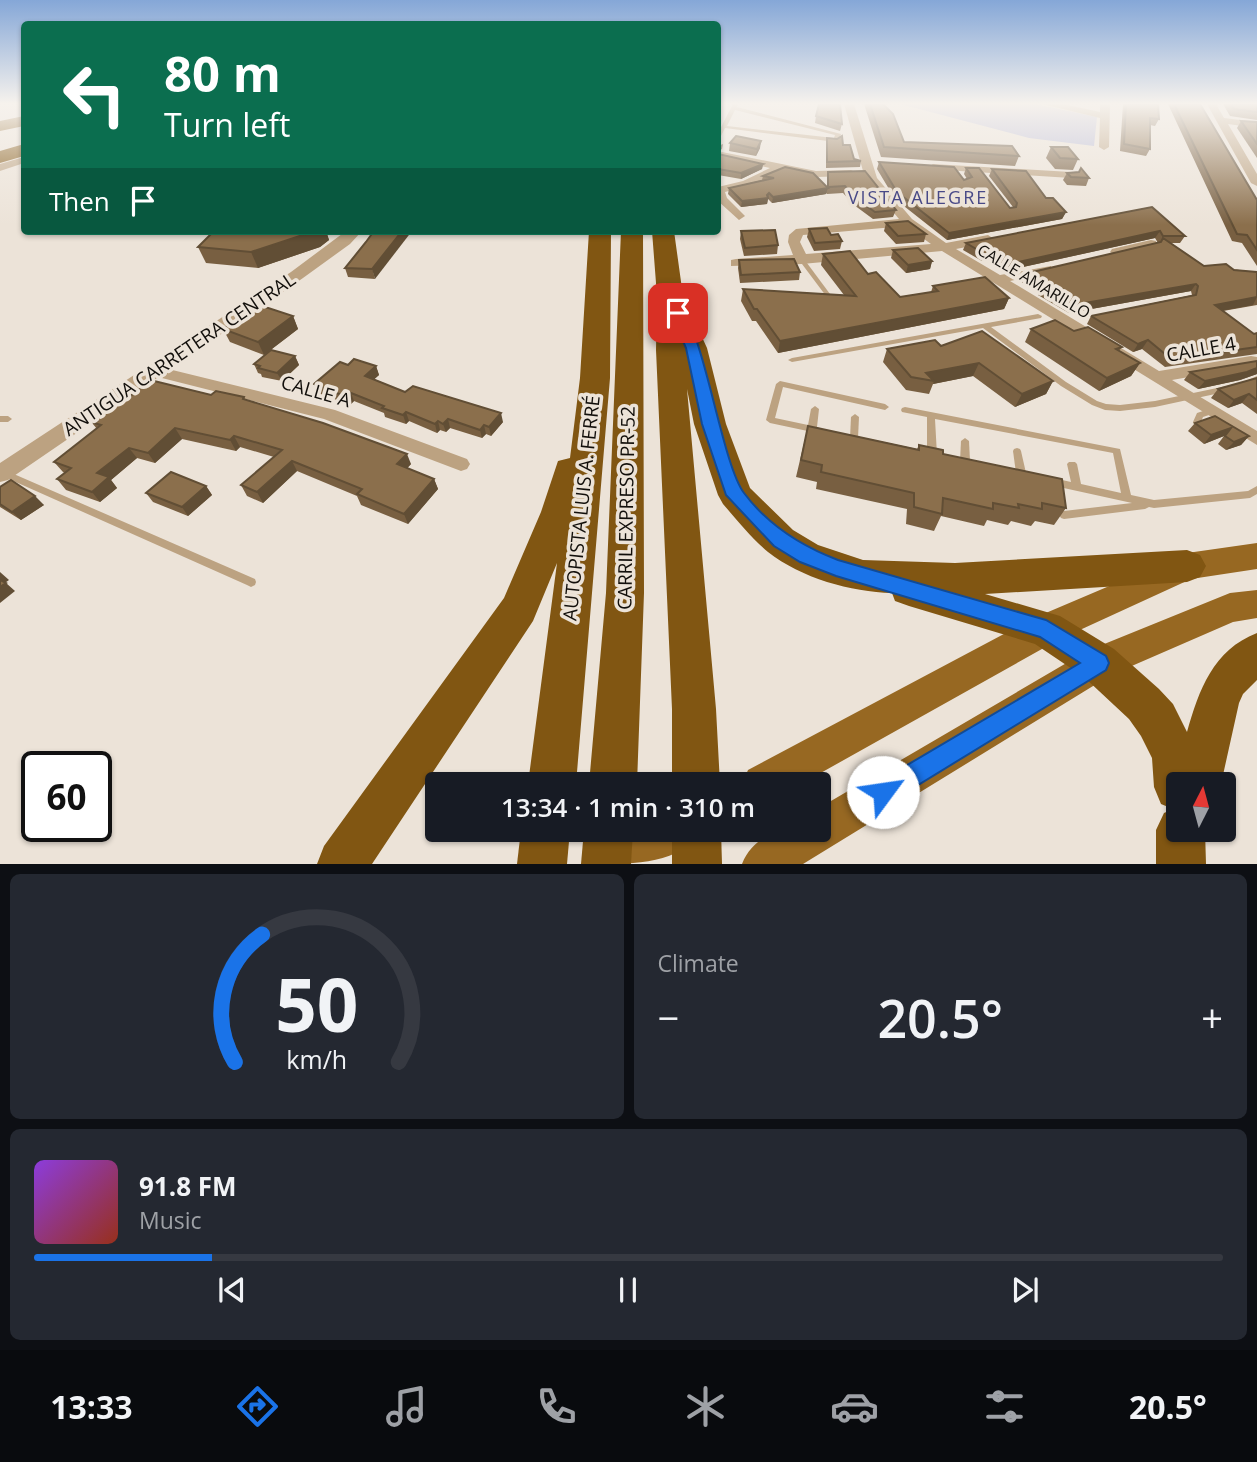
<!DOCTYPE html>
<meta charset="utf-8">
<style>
body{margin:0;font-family:"Open Sans",sans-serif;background:#242831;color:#f1f3f6;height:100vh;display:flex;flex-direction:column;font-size:26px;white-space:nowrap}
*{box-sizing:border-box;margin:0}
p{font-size:23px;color:#9ea1a6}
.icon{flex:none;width:38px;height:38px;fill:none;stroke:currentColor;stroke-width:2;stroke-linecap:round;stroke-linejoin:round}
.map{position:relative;height:864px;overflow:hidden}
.drawer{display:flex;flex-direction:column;gap:10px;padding:10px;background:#0d0f14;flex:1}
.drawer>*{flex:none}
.guide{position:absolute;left:21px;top:21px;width:700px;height:214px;border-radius:7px;box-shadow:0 2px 5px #0004;background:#0b6e4f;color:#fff;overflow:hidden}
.needle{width:46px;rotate:6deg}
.buttons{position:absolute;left:1166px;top:772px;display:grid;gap:14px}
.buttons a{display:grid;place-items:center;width:70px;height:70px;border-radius:7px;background:#171b24;box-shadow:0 2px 5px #0004;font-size:35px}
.speed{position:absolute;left:21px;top:751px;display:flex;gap:14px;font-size:35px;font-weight:700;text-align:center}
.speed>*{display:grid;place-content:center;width:91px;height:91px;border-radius:50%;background:#171b24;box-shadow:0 2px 5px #0004;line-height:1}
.speed .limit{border:4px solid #111;border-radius:10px;background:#fff;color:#111}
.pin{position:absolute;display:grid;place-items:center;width:60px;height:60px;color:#fff;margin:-30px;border-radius:14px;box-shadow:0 4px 10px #0006}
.me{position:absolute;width:77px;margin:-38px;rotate:59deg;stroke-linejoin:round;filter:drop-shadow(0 0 5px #0008)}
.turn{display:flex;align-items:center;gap:24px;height:147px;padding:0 28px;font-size:32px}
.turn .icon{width:91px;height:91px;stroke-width:2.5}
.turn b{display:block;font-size:49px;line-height:60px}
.then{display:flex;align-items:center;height:66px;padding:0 28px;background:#0003;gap:14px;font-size:26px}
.big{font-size:52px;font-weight:600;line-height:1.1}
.drawer .widget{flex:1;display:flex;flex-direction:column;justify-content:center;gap:10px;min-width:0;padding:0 24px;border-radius:10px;background:#242831}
.drawer .dial{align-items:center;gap:0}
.dial svg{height:182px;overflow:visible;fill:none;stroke:#363941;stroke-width:7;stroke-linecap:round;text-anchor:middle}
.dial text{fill:#f1f3f6;stroke:none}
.song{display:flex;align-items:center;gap:21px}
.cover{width:84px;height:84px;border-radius:10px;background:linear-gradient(135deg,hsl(270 70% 55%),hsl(10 70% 35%))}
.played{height:7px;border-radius:4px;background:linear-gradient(90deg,#1a73e8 15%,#363941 15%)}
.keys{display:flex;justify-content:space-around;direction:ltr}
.heat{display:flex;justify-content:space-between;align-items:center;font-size:38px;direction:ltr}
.drawer .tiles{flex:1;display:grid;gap:10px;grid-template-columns:1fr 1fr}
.widget:last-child{grid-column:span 2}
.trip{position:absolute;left:425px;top:772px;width:406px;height:70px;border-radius:7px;background:#171b24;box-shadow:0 2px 5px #0004;font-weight:600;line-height:70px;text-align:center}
.tabs{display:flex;height:112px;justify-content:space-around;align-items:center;background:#090b0e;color:#9ea1a6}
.tabs .icon{width:49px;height:49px}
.tabs .selected{color:#1a73e8}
.tabs b{font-size:32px;color:#f1f3f6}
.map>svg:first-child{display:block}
</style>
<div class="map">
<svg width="1257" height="864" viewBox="0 0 1257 864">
<rect width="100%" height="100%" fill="#ece3d8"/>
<polygon fill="#b4b7d7" points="900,104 1035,104 1097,117 1094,146 1029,138"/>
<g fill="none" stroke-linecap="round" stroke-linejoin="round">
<g fill="#bca281" fill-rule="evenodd">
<path d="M733,104H738L737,107L841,134L839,140L836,142L725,128L720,138H718V133ZM735,110L835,135L834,138L727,126Z"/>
<polygon points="802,258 804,259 830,294 830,296 826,296 799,260"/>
<polygon points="1038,314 1042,316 1041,318 991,327 1066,382 1097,401 1106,404 1120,405 1155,401 1241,383 1257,376 1257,382 1243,388 1155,407 1120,411 1105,410 1092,405 1061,386 983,328 792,362 788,360 792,358"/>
<polygon points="780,381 885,404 889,407 885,410 783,387 775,418 808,425 811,409 815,406 819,409 817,427 820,428 821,430 817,433 770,423 766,420 776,384"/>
<polygon points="905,407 1120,449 1131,495 1154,500 1248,491 1257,486 1257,494 1250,498 1154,508 1149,507 1145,509 1064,519 1061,518 1059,515 1061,512 1064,511 1132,503 1050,485 1048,482 1050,479 1053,478 1071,482 1067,464 1069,462 1075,462 1077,464 1081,484 1121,493 1113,453 935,419 937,455 935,457 929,457 927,455 927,417 902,412 901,410 902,408"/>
<polygon points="1212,408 1216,411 1215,413 1203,417 1200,424 1194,424 1193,422 1197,413"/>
<polygon points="855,414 859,417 858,438 854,441 850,438 851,417"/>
<polygon points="0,416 8,416 12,419 8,422 0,422"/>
<polygon points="965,438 969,441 970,461 968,463 962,463 960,461 961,441"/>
<polygon points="1017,448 1020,449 1021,451 1026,473 1024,475 1018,475 1016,473 1013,451 1014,449"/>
<polygon points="0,468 255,579 256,582 255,585 251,587 247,585 0,475"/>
</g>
<g fill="#bca281" fill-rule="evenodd">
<path d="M844,104H854L877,178L912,219L946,243L988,235L994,239L992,242L956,249L1000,275L1051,266V272L1010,281L1159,371L1251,356L1257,357V365L1251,366L1172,380L1257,431V445L942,251L802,264L731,266V260L736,259L793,255L788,242L789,235L796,229L899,219L865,178ZM906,226L931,244L806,254L800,242L803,235Z"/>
<polygon points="1042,104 1063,104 1100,112 1100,104 1110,104 1109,147 1104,150 1099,147 1100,118"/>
<polygon points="1207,104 1216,104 1224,118 1257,122 1257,128 1228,124 1257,174 1257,186 1251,183"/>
<polygon points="722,152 816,171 851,170 857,173 851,176 816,177 782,170 751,185 725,192 727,198 745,216 739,220 718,201 718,187 743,181 770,168 718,157 718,153"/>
<polygon points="24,157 24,163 0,171 0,164"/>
<polygon points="933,164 1071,172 1077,175 1071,178 929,169 928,167"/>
<polygon points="1151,240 1156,241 1156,247 1117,256 1110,252 1112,249"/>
<polygon points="156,366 335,410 467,459 470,464 467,469 461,471 324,419 150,375 148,371 150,367"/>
</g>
<polygon fill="#bca281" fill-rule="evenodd" points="346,231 362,231 350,244 303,278 8,480 0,482 0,463 291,272"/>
<g fill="#976822" fill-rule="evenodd">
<polygon points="1257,543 1257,569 1191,579 1058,640 801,784 742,784 748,770 1034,618 1187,553"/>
<path d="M1257,590V618L1233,622L1111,675L803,864H742C756,830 787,830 819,830V808L1087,651L1230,593Z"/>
<path d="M638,830H700C683,864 633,864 596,864L602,849Z"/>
</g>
<g fill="#815612" fill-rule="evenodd">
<polygon points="24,116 24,126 0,131 0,121"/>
<polygon points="24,144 24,156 0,163 0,151"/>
<polygon points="589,231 611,231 610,378 576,784 528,784 557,563 533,621 372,864 317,864 324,846 504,598 541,512 558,461 570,458 580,378"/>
<polygon points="621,231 643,231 644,593 637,784 589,784 606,593"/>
<path d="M652,231H674L683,296L707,348L726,424L750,488L793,530L818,545L863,560L955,563L1187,550L1200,555L1206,566L1200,577L1187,582L985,594L1060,616L1114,649L1159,689L1173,704L1187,732C1199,690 1213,650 1257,633V680L1243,694L1239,703L1221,784H1178V830H1205L1206,864H1156V830L1164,813L1173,809L1161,804L1154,787L1152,758L1141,736L1129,719L1084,677L1035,644L909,606L895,601L892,593C851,592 801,578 768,552C752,539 737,520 723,504L718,495L694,424L687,389L716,709L720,784H672V709L656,350L657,296Z"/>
<polygon points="521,830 570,830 567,864 517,864"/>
<polygon points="584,830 633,830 631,864 581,864"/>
<polygon points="672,830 721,830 722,864 672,864"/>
</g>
</g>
<g fill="#785f41">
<polygon points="864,104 884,104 904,142 1019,156 1015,166 881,157"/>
<polygon points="1123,104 1158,104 1159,119 1155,126 1150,125 1150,149 1146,156 1120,151"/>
<polygon points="1168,104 1200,104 1257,200 1257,266 1242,243 1232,241"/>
<polygon points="1223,104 1257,104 1257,120 1230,116"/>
<polygon points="816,116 842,124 840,131 815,123"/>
<polygon points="1241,121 1257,122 1257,158 1237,128"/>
<polygon points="827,138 843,145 854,159 861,161 860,167 826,168 826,143"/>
<polygon points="730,143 760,148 756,156 729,151"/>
<polygon points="1051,147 1078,159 1073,170 1055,169 1046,158"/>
<polygon points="718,152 718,154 763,164 762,169 741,179 718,175"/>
<polygon points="879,162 964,180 967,179 964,174 966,168 1010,208 1013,207 989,176 992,169 1046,198 1066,212 1062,219 947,240 895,199 877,169"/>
<polygon points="828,172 896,210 893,217 873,219 854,205 843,193 827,194 827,193 826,194 772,203 768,199 767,204 741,207 728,194 729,188 762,180 763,176 827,187"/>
<polygon points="1079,172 1089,178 1086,186 1067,185 1063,180 1067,173"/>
<polygon points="1152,207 1185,236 1180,243 1171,243 1204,266 1257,272 1257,305 1223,311 1254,334 1257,333 1257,354 1165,367 1142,349 1133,352 1087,324 1091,316 1192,295 1191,291 1069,313 1038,295 1039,293 1020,281 1024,274 1158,243 1155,238 1005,271 990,260 982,261 963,250 966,243"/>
<polygon points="886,223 926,234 924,242 896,244 884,231"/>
<polygon points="809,229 831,235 842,241 840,249 814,251 807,237"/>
<polygon points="214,231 326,231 329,240 320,247 258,268 206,263 198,247"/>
<polygon points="741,231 778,245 777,254 744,256 740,239"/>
<polygon points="366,242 375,279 348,277 345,268"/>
<polygon points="893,250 932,261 930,269 906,273 891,258"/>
<polygon points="823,254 868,274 900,297 931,292 933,286 1009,298 1004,309 778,353 756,321 752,321 741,301 743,289 844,295 821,265"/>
<polygon points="739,260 800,272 799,280 740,283 738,268"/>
<polygon points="293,316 298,329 264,355 230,342 223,329"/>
<polygon points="1031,329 1122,347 1119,351 1140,363 1131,376 1099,391 1025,342"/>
<polygon points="941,346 1053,381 1046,394 1015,407 973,376 933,384 929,394 906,390 883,362 887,349"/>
<polygon points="295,356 299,365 282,381 262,377 261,374 258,373 254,364"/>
<polygon points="1257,361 1257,374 1240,380 1198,389 1184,380 1190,372"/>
<polygon points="348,365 376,366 379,375 374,379 405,392 503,422 491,436 486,434 482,438 450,428 446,432 440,430 437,433 409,421 406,424 385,417 384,413 354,401 350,405 318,393 314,384"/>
<polygon points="1257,378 1257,414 1242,403 1228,408 1211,398 1218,389"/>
<polygon points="211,395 244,397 245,399 411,464 407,468 434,479 438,489 408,524 361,505 357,496 297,471 263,503 247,496 241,485 274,457 240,447 236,451 182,439 155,463 137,458 111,480 117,488 100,502 66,490 57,479 65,473 63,472 54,462 97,429 88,418 122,403"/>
<polygon points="1195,423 1249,436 1241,445 1226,450 1218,444 1224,436 1204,444 1188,431"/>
<polygon points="808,426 917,449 919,445 943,454 1066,508 1054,525 1035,521 1031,526 1011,521 1008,525 987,520 984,526 941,516 934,531 906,524 907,509 816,489 817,482 796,477"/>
<polygon points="206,486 212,495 188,516 153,502 146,493"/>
<polygon points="0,487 44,505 21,520 0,507"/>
</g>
<g fill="#614e35">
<polygon points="761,141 760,148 756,156 757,149"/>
<polygon points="723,144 722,149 718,151 718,146"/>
<polygon points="763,164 762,169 741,179 741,173"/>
<polygon points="828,188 826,194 772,203 773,197"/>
<polygon points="769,193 767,204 741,207 742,201"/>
<polygon points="1066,212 1062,219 947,240 949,233"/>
<polygon points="315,231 326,231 329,240 320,247 258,268 251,252"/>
<polygon points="402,231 412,231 375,279 372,269"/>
<polygon points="1160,231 1155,238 1005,271 1009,264"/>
<polygon points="993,252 990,260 982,261 985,254"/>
<polygon points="932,261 930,269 906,273 908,265"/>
<polygon points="1196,284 1191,291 1069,313 1073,305"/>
<polygon points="1257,297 1253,305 1210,313 1215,305"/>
<polygon points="1009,298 1004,309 778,353 780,341"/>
<polygon points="293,316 298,329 264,355 258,342"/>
<polygon points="1148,340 1142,349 1133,352 1138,344"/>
<polygon points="295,356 299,365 282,381 277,373"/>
<polygon points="979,363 973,376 933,384 934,381 926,373"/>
<polygon points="1140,363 1131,376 1099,391 1107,378"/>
<polygon points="376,366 379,375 368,385 365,376"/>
<polygon points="1257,368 1257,374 1240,380 1198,389 1205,381"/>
<polygon points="1053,381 1046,394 1015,407 1022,394"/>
<polygon points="351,393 354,401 350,405 347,397"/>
<polygon points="1249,394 1242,403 1228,408 1234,400"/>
<polygon points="406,412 409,421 406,424 403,415"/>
<polygon points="501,413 503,422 491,436 489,427"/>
<polygon points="448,419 450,428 446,432 443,424"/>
<polygon points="438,421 440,430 437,433 435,424"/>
<polygon points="484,425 486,434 482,438 480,430"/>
<polygon points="175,428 182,439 155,463 148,453"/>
<polygon points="1231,428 1224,436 1204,444 1211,435"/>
<polygon points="234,436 240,447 236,451 230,440"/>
<polygon points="1249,436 1241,445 1226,450 1234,442"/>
<polygon points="129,448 137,458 111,480 117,488 100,502 92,492 97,473"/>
<polygon points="407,454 411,464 401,475 397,464"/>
<polygon points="292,461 297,471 263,503 257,492"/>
<polygon points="434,479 438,489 408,524 404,514"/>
<polygon points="206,486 212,495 188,516 182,507"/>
<polygon points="35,496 44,505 21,520 12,512"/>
<polygon points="0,572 9,580 2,585 0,583"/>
<polygon points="6,583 15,591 0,603 0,587"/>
</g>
<g fill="#8b6f4c" stroke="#614e35" stroke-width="2">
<polygon points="819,104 840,104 842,124 816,116"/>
<polygon points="870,104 883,104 893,114 904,142 1012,146 1019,156 884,147"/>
<polygon points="1126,104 1158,104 1159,119 1150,118 1150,149 1124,144"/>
<polygon points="1174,104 1200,104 1257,200 1257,250 1247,235 1237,234"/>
<polygon points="1231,104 1257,104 1257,112 1234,109"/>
<polygon points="1241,121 1257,122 1257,144"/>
<polygon points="736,136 761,141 757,149 730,143"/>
<polygon points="842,136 843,145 850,145 854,159 861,161 827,162 827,138 837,139"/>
<polygon points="1051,147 1068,147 1078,159 1060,158"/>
<polygon points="718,152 718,154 763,164 741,173 718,169"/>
<polygon points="879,162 954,167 964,180 972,177 966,168 979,168 1010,208 1016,207 1017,203 992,169 1026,171 1046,198 1053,198 1066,212 949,233 897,192"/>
<polygon points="785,167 813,173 828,188 773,197 769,193 767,195 768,198 742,201 729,188 774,178 763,176"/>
<polygon points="1081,168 1089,178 1071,177 1067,173 1079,172"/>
<polygon points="865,171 896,210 875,212 855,198 845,186 828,187 828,172"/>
<polygon points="1152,207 1185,236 1163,236 1160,231 1009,264 993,252 985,254 966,243"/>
<polygon points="908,221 926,234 898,236 886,223"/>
<polygon points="827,228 831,235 838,234 842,241 815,243 809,229"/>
<polygon points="775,230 778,245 745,248 741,231"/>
<polygon points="214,231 315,231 251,252 198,247"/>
<polygon points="374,231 402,231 372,269 345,268 366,242"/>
<polygon points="1163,238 1204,266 1226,264 1234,270 1257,272 1257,297 1215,305 1254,334 1257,333 1257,347 1171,359 1148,340 1138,344 1091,316 1196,295 1198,286 1196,284 1073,305 1042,287 1045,286 1024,274 1161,242"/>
<polygon points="918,248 932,261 908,265 893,250"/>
<polygon points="850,251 868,274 876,272 900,297 938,291 933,286 985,277 1009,298 780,341 757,309 754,309 743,289 856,296 823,254"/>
<polygon points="794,259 800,272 741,275 739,260"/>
<polygon points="259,305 293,316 258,342 223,329"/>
<polygon points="1055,320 1074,331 1088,327 1122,347 1116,349 1140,363 1107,378 1031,329"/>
<polygon points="982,331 1053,381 1022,394 979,363 926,373 934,381 911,377 887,349 935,340 941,346"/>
<polygon points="271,350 295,356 277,373 258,368 260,366 254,364"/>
<polygon points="354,359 376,366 365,376 405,392 413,386 501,413 489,427 484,425 480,430 448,419 443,424 438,421 435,424 406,412 403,415 382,408 384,406 351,393 347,397 314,384 340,362 348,365"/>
<polygon points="1257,361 1257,368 1247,372 1205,381 1190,372"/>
<polygon points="1257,378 1257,400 1249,394 1234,400 1218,389"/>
<polygon points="150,380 211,395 216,391 244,397 243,399 323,423 407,454 397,464 434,479 404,514 357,494 362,489 292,461 257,492 241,485 282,450 234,436 230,440 175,428 148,453 129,448 97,473 109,477 92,492 57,479 71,468 54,462 101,425 94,423 97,421 88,418 109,401 122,403"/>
<polygon points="1215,416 1249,436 1234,442 1225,436 1231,428 1211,435 1195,423"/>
<polygon points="808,426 919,450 919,445 943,450 943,454 1062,479 1066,508 1042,503 1042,509 1018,504 1019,508 993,503 993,509 943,498 942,514 914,507 914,493 821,472 822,465 801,460"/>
<polygon points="171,472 206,486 182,507 146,493"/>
<polygon points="11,480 35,496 12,512 0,504 0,487"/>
<polygon points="0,580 6,583 0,587"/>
</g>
<linearGradient id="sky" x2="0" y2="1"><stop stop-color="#85a7d7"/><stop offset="0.46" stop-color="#f6f2ed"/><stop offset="1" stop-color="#f6f2ed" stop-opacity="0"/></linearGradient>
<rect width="1257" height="225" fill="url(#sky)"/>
<path fill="#1a73e8" stroke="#114b97" stroke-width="2" d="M678,309C702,317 721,463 744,493C768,525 801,546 838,560L1046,620L1106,656L1109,663L1106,670L892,801L883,804L875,801L871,792L875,784L1080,663L1040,637L836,576L800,562L774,546L726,495L702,424L686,348L671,313Z"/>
<g text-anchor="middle" stroke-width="7" stroke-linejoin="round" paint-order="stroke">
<g font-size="16" fill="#120f0b" stroke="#ece3d8">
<text transform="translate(1034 281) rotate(31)" y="6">CALLE AMARILLO</text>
</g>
<g font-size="18" letter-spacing="2" fill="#484987" stroke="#ece3d8">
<text x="918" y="204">VISTA ALEGRE</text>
</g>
<g font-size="19" fill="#120f0b" stroke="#ece3d8">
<text transform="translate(1201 349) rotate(-10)" y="7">CALLE 4</text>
<text transform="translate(179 354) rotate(-34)" y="7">ANTIGUA CARRETERA CENTRAL</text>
<text transform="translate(316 391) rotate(16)" y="7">CALLE A</text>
<text transform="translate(581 508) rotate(-84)" y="7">AUTOPISTA LUIS A. FERRÉ</text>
<text transform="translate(626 508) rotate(-89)" y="7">CARRIL EXPRESO PR-52</text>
</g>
</g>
</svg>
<div class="buttons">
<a><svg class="needle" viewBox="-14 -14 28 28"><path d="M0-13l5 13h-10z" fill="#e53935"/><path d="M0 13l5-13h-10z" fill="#9ea1a6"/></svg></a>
</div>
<div class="speed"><div class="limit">60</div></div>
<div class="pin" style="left:678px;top:313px;background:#d93025"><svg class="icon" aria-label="arrive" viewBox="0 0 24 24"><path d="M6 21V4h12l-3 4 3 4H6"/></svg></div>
<svg class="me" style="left:883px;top:792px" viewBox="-20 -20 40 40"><circle r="19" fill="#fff"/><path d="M0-13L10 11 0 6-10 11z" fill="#1a73e8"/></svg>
<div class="trip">13:34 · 1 min · 310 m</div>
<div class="guide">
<div class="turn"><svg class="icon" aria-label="left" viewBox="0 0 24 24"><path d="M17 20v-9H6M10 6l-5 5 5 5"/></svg><div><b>80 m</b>Turn left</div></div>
<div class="then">Then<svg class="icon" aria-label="arrive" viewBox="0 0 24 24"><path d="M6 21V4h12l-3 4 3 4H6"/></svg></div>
</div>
</div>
<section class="drawer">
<div class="tiles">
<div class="widget dial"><svg viewBox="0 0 100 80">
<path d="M14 69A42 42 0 1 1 86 69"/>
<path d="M14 69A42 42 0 0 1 26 13" stroke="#1a73e8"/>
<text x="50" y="56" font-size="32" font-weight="700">50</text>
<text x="50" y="72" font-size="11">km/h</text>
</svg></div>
<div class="widget"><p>Climate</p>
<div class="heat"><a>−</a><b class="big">20.5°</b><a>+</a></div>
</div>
<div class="widget">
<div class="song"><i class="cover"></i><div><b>91.8 FM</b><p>Music</p></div></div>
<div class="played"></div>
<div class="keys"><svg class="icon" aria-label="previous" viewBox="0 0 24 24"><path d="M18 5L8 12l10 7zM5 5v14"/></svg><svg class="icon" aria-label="pause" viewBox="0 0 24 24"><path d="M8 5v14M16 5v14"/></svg><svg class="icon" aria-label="next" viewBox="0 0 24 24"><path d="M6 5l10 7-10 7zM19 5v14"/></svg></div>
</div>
</div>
</section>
<nav class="tabs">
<b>13:33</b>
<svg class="icon selected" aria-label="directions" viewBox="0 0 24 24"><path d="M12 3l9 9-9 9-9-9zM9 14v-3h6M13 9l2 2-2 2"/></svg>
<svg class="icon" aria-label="music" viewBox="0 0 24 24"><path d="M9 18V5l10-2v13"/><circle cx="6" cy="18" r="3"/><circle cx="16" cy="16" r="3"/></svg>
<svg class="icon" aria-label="phone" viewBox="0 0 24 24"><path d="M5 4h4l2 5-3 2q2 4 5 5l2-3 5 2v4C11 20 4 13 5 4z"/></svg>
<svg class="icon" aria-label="climate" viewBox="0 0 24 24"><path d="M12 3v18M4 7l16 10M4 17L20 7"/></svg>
<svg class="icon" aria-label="car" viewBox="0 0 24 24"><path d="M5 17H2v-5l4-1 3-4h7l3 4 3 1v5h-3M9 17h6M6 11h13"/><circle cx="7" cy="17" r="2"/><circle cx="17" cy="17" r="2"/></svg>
<svg class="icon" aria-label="filters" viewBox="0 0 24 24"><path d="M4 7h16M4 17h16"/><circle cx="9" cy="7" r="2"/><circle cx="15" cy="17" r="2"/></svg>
<b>20.5°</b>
</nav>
